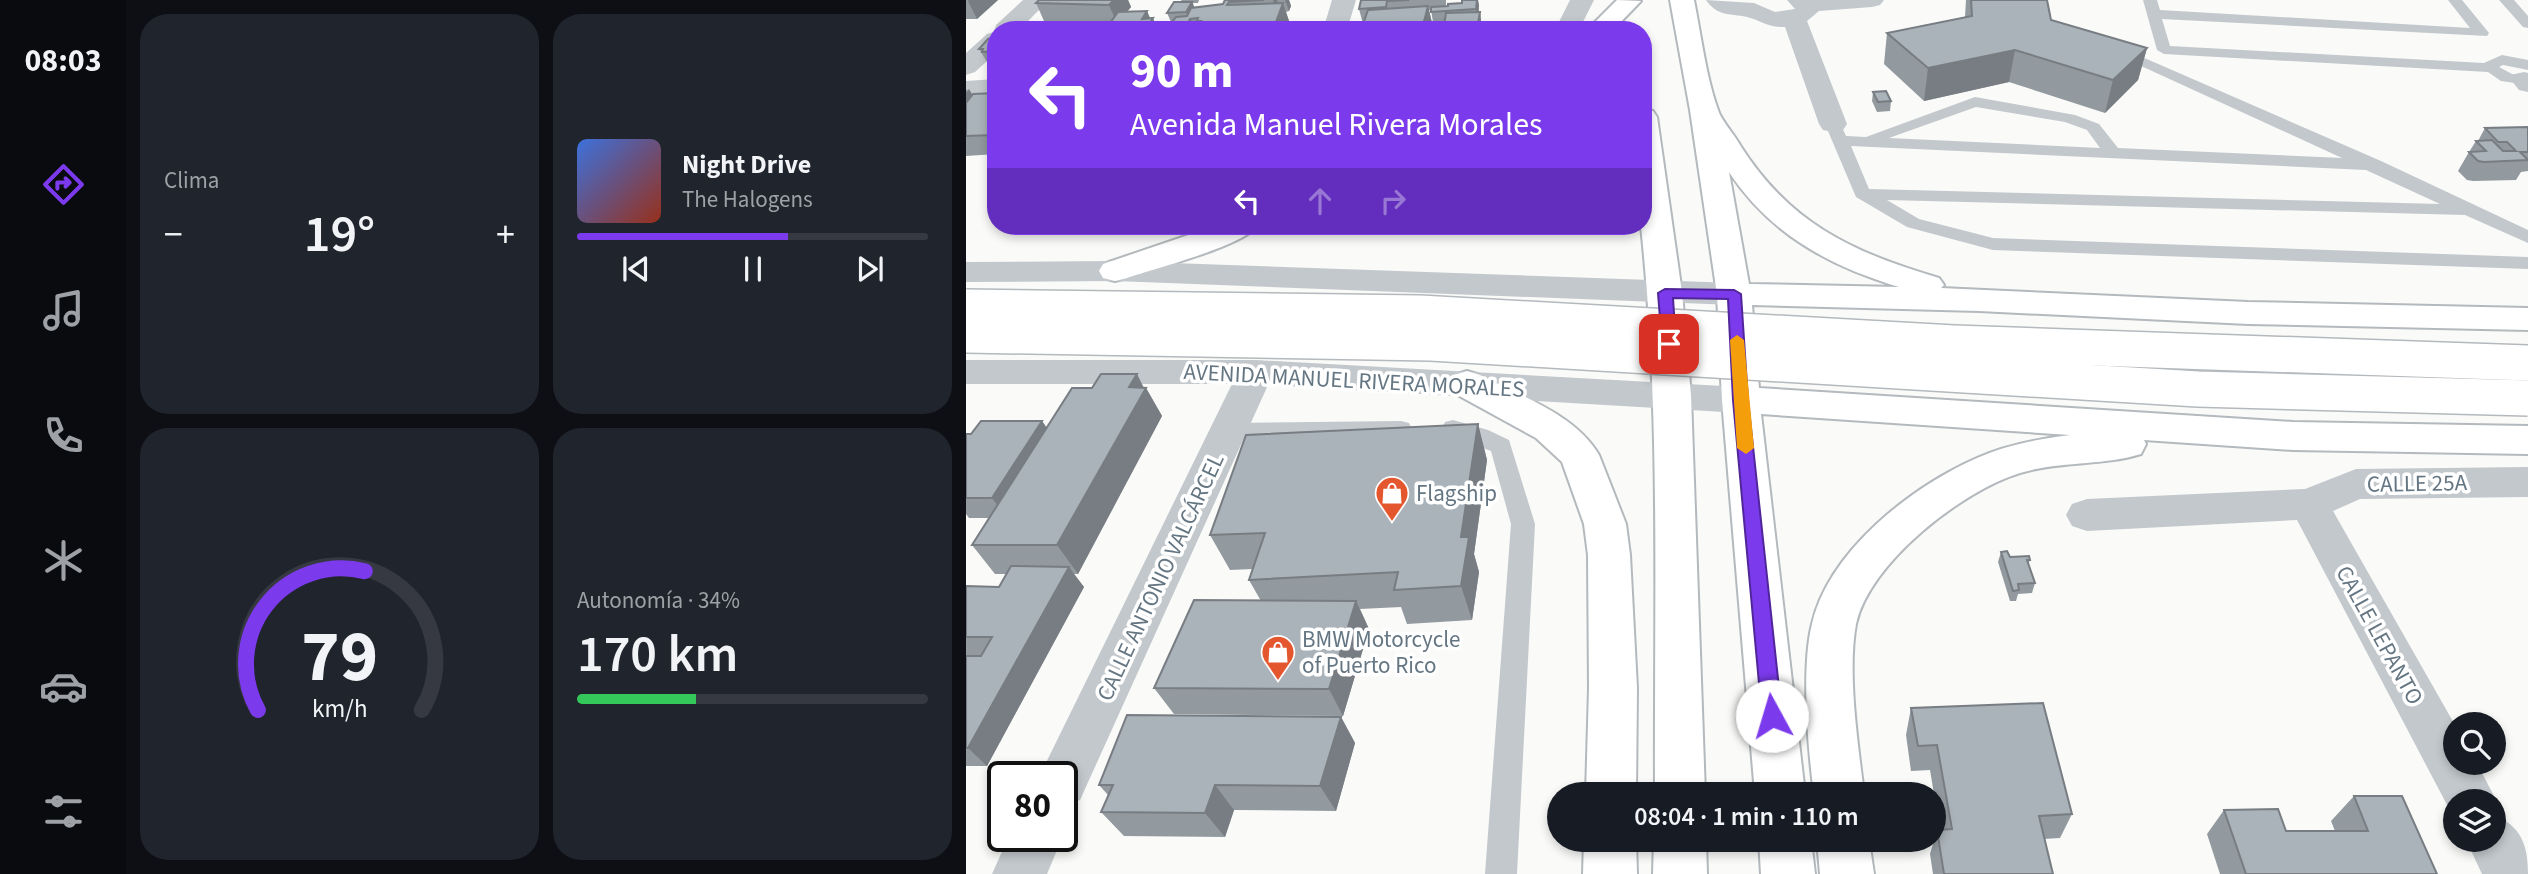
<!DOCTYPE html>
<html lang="es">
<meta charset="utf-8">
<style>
body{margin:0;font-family:"Source Sans 3",sans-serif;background:#20242c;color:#f1f3f6;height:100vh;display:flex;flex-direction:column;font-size:26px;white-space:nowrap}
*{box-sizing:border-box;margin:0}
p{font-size:23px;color:#9ea1a6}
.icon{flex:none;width:38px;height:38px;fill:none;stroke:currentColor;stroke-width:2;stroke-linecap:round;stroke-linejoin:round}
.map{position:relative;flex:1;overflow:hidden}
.side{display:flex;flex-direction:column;gap:14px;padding:14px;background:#0d0f14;width:840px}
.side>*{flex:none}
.top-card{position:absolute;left:21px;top:21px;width:665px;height:214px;border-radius:28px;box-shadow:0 4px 10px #0003;background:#7c3aed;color:#fff;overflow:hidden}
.controls{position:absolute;left:1477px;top:712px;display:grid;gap:14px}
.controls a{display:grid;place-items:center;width:63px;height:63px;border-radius:50%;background:#171b24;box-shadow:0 4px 10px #0003;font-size:35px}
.speed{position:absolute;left:21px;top:761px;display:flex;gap:14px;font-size:35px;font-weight:700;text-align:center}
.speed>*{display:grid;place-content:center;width:91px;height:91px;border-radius:50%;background:#171b24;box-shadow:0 4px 10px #0003;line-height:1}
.speed .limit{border:4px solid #111;border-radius:10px;background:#fff;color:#111}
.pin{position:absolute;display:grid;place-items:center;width:60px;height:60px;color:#fff;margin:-30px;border-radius:14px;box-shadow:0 4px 10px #0006}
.me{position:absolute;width:77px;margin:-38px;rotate:354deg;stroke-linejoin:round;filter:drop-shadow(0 0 5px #0008)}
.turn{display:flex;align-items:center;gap:24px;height:147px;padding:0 28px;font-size:32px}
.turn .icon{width:91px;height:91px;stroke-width:2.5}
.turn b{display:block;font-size:49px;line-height:60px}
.lanes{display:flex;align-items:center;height:66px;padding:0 28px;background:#0003;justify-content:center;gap:35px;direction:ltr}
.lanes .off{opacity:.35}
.big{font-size:52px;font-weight:600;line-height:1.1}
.side .card{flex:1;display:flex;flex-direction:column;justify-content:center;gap:10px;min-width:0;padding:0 24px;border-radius:28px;background:#20242c}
.side .dial{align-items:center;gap:0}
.dial svg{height:182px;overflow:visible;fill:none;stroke:#363941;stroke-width:7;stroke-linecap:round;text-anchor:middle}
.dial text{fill:#f1f3f6;stroke:none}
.song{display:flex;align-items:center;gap:21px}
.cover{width:84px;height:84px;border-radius:10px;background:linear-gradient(135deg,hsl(220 70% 55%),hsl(10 70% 35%))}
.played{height:7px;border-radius:4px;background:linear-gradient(90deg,#7c3aed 60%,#363941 60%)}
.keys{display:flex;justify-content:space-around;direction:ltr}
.heat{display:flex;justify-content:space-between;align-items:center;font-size:38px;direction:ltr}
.charge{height:10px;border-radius:5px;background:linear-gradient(90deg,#34c759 34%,#363941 0)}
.side .tiles{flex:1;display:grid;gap:14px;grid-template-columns:repeat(2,1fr)}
.trip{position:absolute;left:581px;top:782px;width:399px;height:70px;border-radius:35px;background:#171b24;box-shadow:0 4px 10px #0003;font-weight:600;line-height:70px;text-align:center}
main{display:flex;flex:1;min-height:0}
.tabs{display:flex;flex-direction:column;width:126px;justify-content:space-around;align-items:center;background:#090b0e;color:#9ea1a6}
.tabs .icon{width:49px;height:49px}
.tabs .active{color:#7c3aed}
.tabs b{font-size:32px;color:#f1f3f6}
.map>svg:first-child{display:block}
</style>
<main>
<nav class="tabs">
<b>08:03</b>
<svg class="icon active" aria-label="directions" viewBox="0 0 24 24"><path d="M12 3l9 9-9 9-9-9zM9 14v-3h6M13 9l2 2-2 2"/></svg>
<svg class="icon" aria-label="music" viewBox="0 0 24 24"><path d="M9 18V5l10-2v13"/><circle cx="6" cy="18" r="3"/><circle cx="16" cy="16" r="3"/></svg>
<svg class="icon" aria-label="phone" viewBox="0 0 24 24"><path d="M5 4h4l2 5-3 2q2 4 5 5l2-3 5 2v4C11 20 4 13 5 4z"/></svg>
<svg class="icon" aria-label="climate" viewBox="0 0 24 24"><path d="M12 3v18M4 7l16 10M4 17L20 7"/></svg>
<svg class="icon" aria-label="car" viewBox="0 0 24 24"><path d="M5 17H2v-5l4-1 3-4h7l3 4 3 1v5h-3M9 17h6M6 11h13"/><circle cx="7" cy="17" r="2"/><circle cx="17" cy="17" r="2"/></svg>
<svg class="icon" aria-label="filters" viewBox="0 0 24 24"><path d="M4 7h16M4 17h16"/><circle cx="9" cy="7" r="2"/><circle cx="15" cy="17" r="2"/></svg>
</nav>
<section class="side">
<div class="tiles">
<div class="card"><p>Clima</p>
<div class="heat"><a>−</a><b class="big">19°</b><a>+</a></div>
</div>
<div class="card">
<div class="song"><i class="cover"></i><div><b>Night Drive</b><p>The Halogens</p></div></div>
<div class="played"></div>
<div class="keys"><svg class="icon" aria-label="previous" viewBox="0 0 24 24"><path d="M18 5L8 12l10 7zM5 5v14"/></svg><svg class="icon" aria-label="pause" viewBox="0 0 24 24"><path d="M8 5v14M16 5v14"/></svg><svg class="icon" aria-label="next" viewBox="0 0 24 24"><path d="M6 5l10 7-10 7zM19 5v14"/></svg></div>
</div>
<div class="card dial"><svg viewBox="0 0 100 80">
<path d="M14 69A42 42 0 1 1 86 69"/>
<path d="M14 69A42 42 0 0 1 61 8" stroke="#7c3aed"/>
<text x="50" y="56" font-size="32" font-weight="700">79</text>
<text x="50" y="72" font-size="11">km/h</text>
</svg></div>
<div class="card"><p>Autonomía · 34%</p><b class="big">170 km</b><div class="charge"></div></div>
</div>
</section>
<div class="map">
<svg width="1562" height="874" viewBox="0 0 1562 874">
<rect width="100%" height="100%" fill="#fafaf8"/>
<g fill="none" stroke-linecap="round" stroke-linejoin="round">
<defs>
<g id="trunk">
<polygon points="651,0 675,1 647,30 621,30"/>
<path d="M704,0H728C735,35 740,77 752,110C755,120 768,134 774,145C824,224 886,252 973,278L978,285L975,288L1282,302L1562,308V330L1282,324L1013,311L786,305L793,388L1327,422L1562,426V454L1327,450L1178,440L1180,444L1175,454C1136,466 1093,461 1054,473C997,490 903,563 890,624C881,673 892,744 898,794H848C842,749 835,668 846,624C863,551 945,487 1011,458C1040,445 1072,439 1104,435L795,414L839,794H789L756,400L751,294L724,110ZM763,172C804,234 863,266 933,287L783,284Z"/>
<path d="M677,109L687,111L691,117L716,293L725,396L739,794H689C688,605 695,414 675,226H677Z"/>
<path d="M249,226H291C277,246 187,269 161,278L149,281L137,278L133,271L137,264Z"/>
<path d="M501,371L514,375C554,396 609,414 633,455L660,524L664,555L671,688L670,794H620L623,688L622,555L618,524L596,462L570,438L488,393L483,384L488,375Z"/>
<polygon points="618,840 670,840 671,874 617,874"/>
<polygon points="688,840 740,840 741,874 687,874"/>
<polygon points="793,840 845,840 849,874 795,874"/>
<polygon points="851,840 903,840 908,874 854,874"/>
</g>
</defs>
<use href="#trunk" stroke="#b4b9bd" stroke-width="4"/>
<g fill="#c3c8cc" fill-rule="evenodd">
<polygon points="1177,0 1191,0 1194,10 1504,28 1482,0 1496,0 1523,33 1521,36 1196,19 1204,46 1518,63 1536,55 1562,60 1562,70 1537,65 1533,67 1546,74 1562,75 1562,85 1535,81 1522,72 1198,54 1191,50"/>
<polygon points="1533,0 1548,0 1562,16 1562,28 1557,27"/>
<path d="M1167,53L1415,161L1562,230V243L1499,215L921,200L953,219L1027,238L1562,257V269L1027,250L941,227L890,197L859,124L861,121H873L880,136L900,137L1009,97L1109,115L1133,124L1152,148L1376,158L1162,60L1160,57L1162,54ZM1010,107L1099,122L1121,130L1134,148L923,138ZM885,146L1400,170L1474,204L903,189Z"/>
<polygon points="487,420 522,430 543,440 569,524 551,874 519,874 545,524 525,451 479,434 476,428 479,422"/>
<polygon points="435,421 443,423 446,429 443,435 435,437 263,439 255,437 252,431 255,425 263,423"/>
</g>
<g fill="#c3c8cc" fill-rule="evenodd">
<polygon points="57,0 83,0 53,30 30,30 30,53 9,72 0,75 0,53 21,34 28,32 30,25"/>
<polygon points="366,0 390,0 381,30 357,30"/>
<polygon points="604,0 628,0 613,30 589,30"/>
<path d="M740,0L788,3L809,12L829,9L821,0H918L914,5L906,7L853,11L841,21L881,124L877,130L867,132L857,130L853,124L819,27C802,28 794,20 781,17C763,13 752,17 740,0Z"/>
<polygon points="1558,72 1562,73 1562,92 1553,90 1545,80 1549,74"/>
<polygon points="30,79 30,95 0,97 0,81"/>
<polygon points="149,261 768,283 780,287 785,294 780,301 768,305 149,281 0,282 0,262"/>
<polygon points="0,360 290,360 775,387 788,391 794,400 788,409 775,413 302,385 114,800 96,807 96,777 73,777 266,384 0,384"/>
<polygon points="1562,467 1562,497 1394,499 1367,511 1489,725 1489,763 1511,763 1531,802 1528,809 1528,802 1489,802 1489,820 1331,520 1121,531 1106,526 1100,515 1106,504 1121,499 1339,489 1390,469"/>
<path d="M1528,815C1555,826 1562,845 1562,874H1516L1500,840H1528Z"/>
<polygon points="96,834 97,836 81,874 26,874 43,836 96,836"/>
</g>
<use href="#trunk" fill="#fff" fill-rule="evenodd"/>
<defs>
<g id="trunk-bridge">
<polyline points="0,307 454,313 988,343 1562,363"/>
<polyline points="0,335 465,343 1232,389 1562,398"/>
</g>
</defs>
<use href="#trunk-bridge" stroke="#b4b9bd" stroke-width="38" stroke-linecap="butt"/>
<use href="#trunk-bridge" stroke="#fff" stroke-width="35"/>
</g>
<g fill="#929a9f">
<polygon points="0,0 32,0 11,19 0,19"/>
<polygon points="73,0 162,0 165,7 161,12 181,11 184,18 190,26 205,22 201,13 216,2 215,0 233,0 232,3 227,3 228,7 257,4 259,0 323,0 325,6 323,11 320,12 323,21 319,30 139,30 144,23 78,21 70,3"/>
<polygon points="395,0 480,0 480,6 496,3 496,0 512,0 513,12 514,12 515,21 514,30 479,30 479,21 467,22 465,10 463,10 466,23 397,24 393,9"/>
<polygon points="1000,0 1005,0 1085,20 1181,48 1172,80 1139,113 1043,82 958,101 918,64 921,33 999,17"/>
<polygon points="30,37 30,70 26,70 13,49"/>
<polygon points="0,89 6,95 30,93 30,154 0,156"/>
<polygon points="907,92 925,101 924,111 911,112 906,101"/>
<polygon points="1562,127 1562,171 1555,172 1550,180 1507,181 1501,180 1492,171 1503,152 1510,141 1512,141 1519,128"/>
<polygon points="178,388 180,388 196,416 112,574 107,574 118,587 21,766 0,766 0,586 33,587 41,574 29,574 6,545 23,518 3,518 0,514 0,434 5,434 76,421 81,428"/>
<polygon points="512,424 521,460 508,554 513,572 506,620 441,624 435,607 394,609 403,629 377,716 208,714 188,688 295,601 283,580 287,569 264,570 244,535"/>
<polygon points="1035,552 1044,557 1064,560 1062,564 1069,583 1066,593 1052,594 1050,601 1044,601 1032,562"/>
<polygon points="945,708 1106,814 1094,838 1078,839 1087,874 967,874 964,854 971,830 974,830 964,770 945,771 940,735"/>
<polygon points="375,717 389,743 370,811 268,810 259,837 158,836 135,812 142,795 133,785"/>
<polygon points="1388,796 1471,874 1254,874 1241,834 1258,810 1320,831 1369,831 1365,821"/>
</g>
<g fill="#777d82">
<polygon points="3,0 32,0 11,19 2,1"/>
<polygon points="148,0 162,0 165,7 151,23 143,5"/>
<polygon points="307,0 311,0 314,11 317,3 323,21 319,30 307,30 312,16"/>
<polygon points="319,0 323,0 325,6 323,11"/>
<polygon points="511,0 512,0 513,5 512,19 510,9"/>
<polygon points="226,2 230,11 225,19 229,30 220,30 219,28 223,21 220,12"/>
<polygon points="462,6 466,23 464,30 456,30"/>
<polygon points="181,11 185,21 187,18 192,30 179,30 176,19"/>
<polygon points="514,12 515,21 514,30 512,23"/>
<polygon points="123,23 126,30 118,30"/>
<polygon points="1181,48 1172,80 1139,113 1147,80"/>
<polygon points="1049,50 1043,82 958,101 962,68"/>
<polygon points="3,89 14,108 0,124 0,93"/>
<polygon points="171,374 179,390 180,388 196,416 112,574 91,545 163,387"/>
<polygon points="76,421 90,442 41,518 26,498"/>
<polygon points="512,424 521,460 508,554 513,572 506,620 495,586 495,537"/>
<polygon points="103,567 118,587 21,766 2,748"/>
<polygon points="390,601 403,629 377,716 363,689"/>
<polygon points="375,717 389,743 370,811 354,786"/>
<polygon points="249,785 268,810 259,837 239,813"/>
</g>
<g fill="#aab3b9" stroke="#777d82" stroke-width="2">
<polygon points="73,0 148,0 143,5 70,3"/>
<polygon points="259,0 298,0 263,2 261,5 317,3 307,30 238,30 239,27 255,24 233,25 235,21 231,21 232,18 224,19 219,28 228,27 227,30 188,30 192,23 206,22 210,17 221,16 225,8 257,4"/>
<polygon points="395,0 443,0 421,1 420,7 393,9"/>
<polygon points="496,0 511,0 510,9 465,12 465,7 482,6 482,4 496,3"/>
<polygon points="1005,0 1081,0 1085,20 1181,48 1147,80 1049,50 962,68 921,33 1006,16"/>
<polygon points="208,2 226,2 220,12 201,13"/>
<polygon points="462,6 456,29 463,28 463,30 395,30 402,10"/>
<polygon points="181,11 176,19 187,18 179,30 139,30 152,12"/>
<polygon points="514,12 512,23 478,25 480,13"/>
<polygon points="123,23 118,30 91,30 95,24"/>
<polygon points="44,27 62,27 59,30 42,30"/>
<polygon points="30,37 30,51 16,52 17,49 13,49 22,39"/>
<polygon points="920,91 925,101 912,102 907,92"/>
<polygon points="30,93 30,130 27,135 0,136 0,103 7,94"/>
<polygon points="1562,127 1562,152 1554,152 1562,160 1518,162 1512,161 1503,152 1520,151 1510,141 1526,140 1537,151 1550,151 1541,142 1532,142 1519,128"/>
<polygon points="135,374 171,374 163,387 180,388 91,545 6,545 106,388 126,388"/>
<polygon points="15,421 76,421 26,498 0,498 0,434 5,434"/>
<polygon points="512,424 495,537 503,537 495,586 428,590 432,572 283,580 299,533 244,535 280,435"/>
<polygon points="1041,551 1044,557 1063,556 1064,560 1061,560 1069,583 1052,584 1053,590 1047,591 1035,552"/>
<polygon points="45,566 103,567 2,748 0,748 0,656 15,656 26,637 0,637 0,586 33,587"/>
<polygon points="228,600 390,601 363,689 188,688"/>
<polygon points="1077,703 1106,814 1073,816 1087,874 978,874 971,830 986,829 971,745 952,746 945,708"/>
<polygon points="161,715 375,717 354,786 249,785 239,813 135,812 147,785 133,785"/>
<polygon points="1388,796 1436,796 1471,874 1280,874 1258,810 1312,809 1320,831 1402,831"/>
</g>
<polygon fill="#7c3aed" stroke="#51269a" stroke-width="2" points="699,289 768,290 775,294 782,400 816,716 813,722 806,725 799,722 796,716 767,400 762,299 707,298 710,344 703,349 696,344 692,293"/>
<polygon fill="#f59e0b" points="771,335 778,340 788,448 780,454 771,448 764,340"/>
<defs>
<symbol id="shop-pin" viewBox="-11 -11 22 30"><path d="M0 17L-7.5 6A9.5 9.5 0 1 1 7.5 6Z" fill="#e4572e" stroke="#fff"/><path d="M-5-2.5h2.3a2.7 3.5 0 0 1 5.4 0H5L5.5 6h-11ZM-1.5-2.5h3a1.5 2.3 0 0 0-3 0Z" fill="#fff"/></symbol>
</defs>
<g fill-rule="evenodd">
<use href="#shop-pin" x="407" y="474" width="38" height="52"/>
<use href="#shop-pin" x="293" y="633" width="38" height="52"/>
</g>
<g text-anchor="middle" stroke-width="7" stroke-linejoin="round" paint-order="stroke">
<g font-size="23" fill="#657683" stroke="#fff">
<text transform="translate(388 380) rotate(3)" y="8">AVENIDA MANUEL RIVERA MORALES</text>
<text transform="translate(1451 483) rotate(-1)" y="8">CALLE 25A</text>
<text transform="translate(194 577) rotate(-65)" y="8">CALLE ANTONIO VALCÁRCEL</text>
<text transform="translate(1414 635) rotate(61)" y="8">CALLE LEPANTO</text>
</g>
<g font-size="23" fill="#657683" stroke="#fff" text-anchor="start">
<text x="450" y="501">Flagship</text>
<text x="336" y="647">BMW Motorcycle<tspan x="336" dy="26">of Puerto Rico</tspan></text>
</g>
</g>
</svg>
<div class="controls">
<a><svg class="icon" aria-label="search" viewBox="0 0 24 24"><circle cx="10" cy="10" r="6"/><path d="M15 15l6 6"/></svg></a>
<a><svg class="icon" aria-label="layers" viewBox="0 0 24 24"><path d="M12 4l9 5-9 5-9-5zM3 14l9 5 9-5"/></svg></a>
</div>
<div class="speed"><div class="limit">80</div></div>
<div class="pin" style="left:703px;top:344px;background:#d93025"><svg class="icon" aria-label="arrive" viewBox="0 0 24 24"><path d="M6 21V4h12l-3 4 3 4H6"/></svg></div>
<svg class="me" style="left:806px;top:716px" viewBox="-20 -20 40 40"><circle r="19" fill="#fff"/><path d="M0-13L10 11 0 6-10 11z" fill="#7c3aed"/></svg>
<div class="trip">08:04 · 1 min · 110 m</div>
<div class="top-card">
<div class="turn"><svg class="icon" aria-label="left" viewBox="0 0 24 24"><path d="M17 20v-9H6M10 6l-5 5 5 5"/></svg><div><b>90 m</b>Avenida Manuel Rivera Morales</div></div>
<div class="lanes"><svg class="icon" aria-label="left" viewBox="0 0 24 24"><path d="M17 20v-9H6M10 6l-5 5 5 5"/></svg><svg class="icon off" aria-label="ahead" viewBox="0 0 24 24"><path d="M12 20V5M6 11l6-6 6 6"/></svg><svg class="icon off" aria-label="right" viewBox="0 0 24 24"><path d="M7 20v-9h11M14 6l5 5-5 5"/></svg></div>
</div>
</div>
</main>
